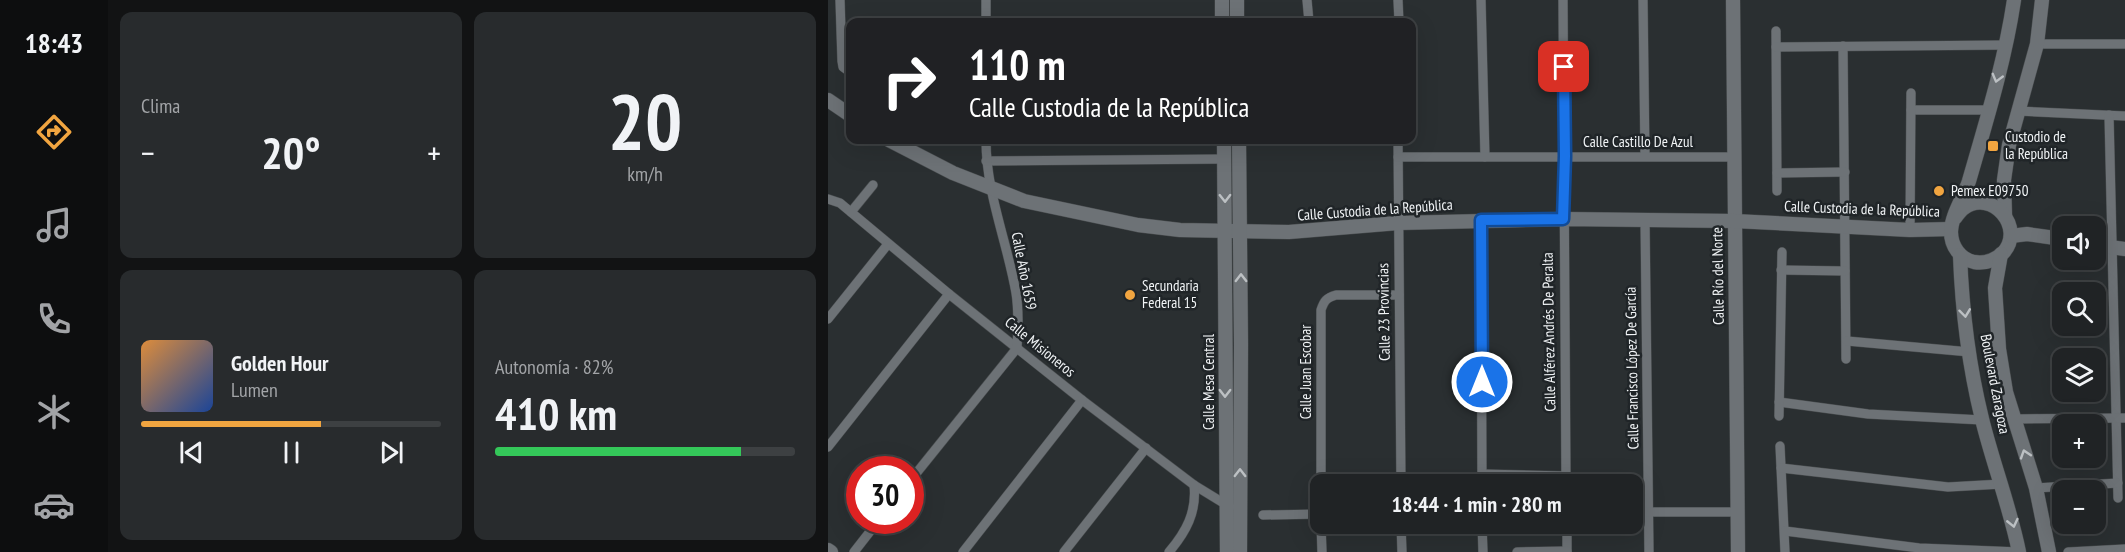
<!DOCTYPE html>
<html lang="es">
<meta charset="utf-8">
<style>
body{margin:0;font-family:"PT Sans Narrow",sans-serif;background:#282b2d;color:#f1f3f6;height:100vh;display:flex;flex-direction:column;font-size:22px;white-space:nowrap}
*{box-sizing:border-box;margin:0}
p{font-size:20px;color:#a2a4a7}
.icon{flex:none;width:33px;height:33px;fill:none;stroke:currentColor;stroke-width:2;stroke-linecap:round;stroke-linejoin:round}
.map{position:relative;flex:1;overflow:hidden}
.drawer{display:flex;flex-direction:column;gap:12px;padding:12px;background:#121314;width:720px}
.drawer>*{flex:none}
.banner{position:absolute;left:18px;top:18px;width:570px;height:126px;border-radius:12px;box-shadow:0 6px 24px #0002,0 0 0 2px #3d4042;background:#202124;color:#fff;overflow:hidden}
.controls{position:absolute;left:1224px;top:216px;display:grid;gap:12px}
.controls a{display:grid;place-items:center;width:54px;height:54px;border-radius:12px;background:#202325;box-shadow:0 6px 24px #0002,0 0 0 2px #3d4042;font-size:30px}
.speed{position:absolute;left:18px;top:456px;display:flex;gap:12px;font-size:30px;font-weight:700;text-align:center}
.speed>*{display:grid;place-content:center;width:78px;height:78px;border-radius:50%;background:#202325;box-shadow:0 6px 24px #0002,0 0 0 2px #3d4042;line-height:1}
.speed .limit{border:9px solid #d22;background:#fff;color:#111}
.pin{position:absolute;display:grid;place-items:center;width:51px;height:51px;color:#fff;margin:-26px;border-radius:12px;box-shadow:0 3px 9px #0006}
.me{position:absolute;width:66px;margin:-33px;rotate:0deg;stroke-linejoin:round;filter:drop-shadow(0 0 4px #0008)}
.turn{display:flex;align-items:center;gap:21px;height:126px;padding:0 24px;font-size:27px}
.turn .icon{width:78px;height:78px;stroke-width:2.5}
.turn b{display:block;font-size:42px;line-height:51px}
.big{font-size:45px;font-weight:700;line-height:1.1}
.drawer .widget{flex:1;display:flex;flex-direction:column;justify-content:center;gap:9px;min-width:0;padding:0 21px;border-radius:12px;background:#282b2d}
.drawer .dial{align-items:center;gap:0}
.dial b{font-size:78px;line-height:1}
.song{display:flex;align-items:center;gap:18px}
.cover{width:72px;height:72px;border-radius:9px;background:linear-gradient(135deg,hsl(30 70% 55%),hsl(220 70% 35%))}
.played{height:6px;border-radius:3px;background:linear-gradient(90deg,#f1a540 60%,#3d4042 60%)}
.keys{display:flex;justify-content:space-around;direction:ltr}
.heat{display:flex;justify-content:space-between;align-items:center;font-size:33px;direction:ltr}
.charge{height:9px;border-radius:4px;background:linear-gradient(90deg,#34c759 82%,#3d4042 0)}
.drawer .tiles{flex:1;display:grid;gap:12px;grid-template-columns:repeat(2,1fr)}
.trip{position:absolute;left:482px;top:474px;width:333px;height:60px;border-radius:12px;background:#202325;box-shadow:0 6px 24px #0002,0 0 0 2px #3d4042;font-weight:700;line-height:60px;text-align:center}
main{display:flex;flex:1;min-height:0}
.menu{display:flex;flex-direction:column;width:108px;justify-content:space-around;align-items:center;background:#0d0e0f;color:#a2a4a7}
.menu .icon{width:42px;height:42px}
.menu .on{color:#f1a540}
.menu b{font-size:27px;color:#f1f3f6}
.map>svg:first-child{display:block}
</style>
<main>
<nav class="menu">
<b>18:43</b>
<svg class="icon on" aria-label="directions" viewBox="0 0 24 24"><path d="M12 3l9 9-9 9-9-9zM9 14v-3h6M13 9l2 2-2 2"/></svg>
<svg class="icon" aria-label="music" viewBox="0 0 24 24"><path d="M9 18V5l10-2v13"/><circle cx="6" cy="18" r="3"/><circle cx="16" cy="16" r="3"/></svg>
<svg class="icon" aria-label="phone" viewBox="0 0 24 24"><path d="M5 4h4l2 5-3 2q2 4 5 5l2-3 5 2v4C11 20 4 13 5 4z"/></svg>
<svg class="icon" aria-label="climate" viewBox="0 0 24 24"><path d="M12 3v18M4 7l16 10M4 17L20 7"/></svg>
<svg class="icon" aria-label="car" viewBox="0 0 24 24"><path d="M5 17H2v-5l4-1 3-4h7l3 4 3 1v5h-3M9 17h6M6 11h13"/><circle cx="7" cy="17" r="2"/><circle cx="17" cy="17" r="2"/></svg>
</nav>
<section class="drawer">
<div class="tiles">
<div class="widget"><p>Clima</p>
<div class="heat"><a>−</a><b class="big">20°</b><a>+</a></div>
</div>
<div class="widget dial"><b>20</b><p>km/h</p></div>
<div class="widget">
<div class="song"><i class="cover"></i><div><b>Golden Hour</b><p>Lumen</p></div></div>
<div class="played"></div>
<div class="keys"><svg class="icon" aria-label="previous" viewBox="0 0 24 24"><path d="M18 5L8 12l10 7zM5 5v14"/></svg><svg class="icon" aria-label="pause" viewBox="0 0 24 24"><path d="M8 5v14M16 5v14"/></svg><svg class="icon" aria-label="next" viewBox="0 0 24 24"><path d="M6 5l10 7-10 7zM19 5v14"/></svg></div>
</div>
<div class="widget"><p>Autonomía · 82%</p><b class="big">410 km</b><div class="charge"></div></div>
</div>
</section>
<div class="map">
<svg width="1297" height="552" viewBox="0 0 1297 552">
<rect width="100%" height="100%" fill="#2a2f31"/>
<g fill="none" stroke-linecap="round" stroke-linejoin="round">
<defs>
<g id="street">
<polyline points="12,0 14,61 15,67 22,72"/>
<polyline points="158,0 158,22"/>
<polyline points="479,0 481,22"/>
<polyline points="570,0 571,22"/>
<polyline points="653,0 657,157"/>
<polyline points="735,0 738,484"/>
<polyline points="815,0 817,156"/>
<polyline points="948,31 949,191"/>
<polyline points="1209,44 1297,44"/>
<polyline points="1015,46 1018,359"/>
<polyline points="948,47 1178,45"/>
<polyline points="1083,110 1161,110"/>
<polyline points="1190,111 1297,116"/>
<polyline points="1281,115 1290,498"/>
<polyline points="570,140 573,484"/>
<polyline points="570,157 906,157"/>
<polyline points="158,161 396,159"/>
<polyline points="949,173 1017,172"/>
<polyline points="0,199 12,203 121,294 254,400 366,485 402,507"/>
<polyline points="23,212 45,185"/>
<polyline points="817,219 821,552"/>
<polyline points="653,220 654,484"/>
<polyline points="1082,230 1083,93"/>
<polyline points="953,270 1017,271"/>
<polyline points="0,319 60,244"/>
<polyline points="1019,341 1142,352"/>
<polyline points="951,402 1040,414 1154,420"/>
<polyline points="951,416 954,252"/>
<polyline points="1186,419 1297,418"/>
<polyline points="952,446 957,552"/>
<polyline points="0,447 121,294"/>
<polyline points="953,468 1120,487 1174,484"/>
<polyline points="654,474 738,476"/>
<path d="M82,481L189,348C190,329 191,311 188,293C179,241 158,193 158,140"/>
<path d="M493,484V310C496,301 498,298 508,295H571"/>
<polyline points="1208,488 1290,483"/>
<polyline points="804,512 910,512"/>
<polyline points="435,515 492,514"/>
<polyline points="493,524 494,552"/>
<polyline points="573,524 574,552"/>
<polyline points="654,524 655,552"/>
<polyline points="739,524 739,552"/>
<polyline points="957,531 1091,548 1191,552"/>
<polyline points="26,552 51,520"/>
<polyline points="135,552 254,400"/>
<polyline points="236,552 318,448"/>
<path d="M341,552C358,532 369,512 366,485"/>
<polyline points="689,552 739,551"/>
<polyline points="1240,552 1297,549"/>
</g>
<g id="secondary">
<polyline points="394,0 394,22"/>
<polyline points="905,0 910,552"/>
<polyline points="409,22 409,0"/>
<polyline points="0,100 22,115"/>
<polyline points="61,140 125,173 196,201 310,225 352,230 461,232 570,223 735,219 906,221 1082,230 1123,229"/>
<polyline points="396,140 399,552"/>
<polyline points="411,140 413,344 412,552"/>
<polyline points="1177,215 1176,180 1181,145 1209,44 1214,0"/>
<path d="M1127,218C1130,214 1133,210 1136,208C1164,188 1198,228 1175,253C1167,260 1157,264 1146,262C1132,259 1123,246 1123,232C1123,215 1136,197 1141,181C1158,122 1177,61 1186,0"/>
<polyline points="1183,236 1199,234 1234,239"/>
<polyline points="1268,245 1297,249"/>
<polyline points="1173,254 1167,288 1171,349 1178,392 1208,488 1221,552"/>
<path d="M1132,255C1134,309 1141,366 1154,419C1165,464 1182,507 1191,552"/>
<polyline points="0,550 3,552"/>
</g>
</defs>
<use href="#street" stroke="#484c4e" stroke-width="10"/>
<use href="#secondary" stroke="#484c4e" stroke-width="15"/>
<use href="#street" stroke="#6d7276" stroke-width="9"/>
<use href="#secondary" stroke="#6d7276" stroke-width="14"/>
</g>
<defs><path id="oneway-chevron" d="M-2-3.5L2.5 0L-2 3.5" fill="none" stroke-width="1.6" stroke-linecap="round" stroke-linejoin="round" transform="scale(1.5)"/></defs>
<g stroke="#bcc0c3">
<use href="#oneway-chevron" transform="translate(1169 78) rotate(105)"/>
<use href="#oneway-chevron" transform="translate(397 198) rotate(89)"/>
<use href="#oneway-chevron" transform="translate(413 278) rotate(-90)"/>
<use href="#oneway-chevron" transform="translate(1137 313) rotate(83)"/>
<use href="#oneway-chevron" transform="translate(397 393) rotate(90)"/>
<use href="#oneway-chevron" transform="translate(1197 454) rotate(-108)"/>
<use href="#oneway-chevron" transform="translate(412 473) rotate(-90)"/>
<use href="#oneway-chevron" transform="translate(1185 523) rotate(77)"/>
</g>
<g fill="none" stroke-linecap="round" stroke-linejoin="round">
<defs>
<polyline id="route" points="654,382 653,220 735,219 737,156 736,67"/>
</defs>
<use href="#route" stroke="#114b97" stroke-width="15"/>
<use href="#route" stroke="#1a73e8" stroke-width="10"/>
</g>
<g fill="#f1a540" stroke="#202528" stroke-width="2">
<rect x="1159" y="140" width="12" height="12" rx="3"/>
<circle cx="1111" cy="191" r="6"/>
<circle cx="302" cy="295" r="6"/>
</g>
<g text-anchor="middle" stroke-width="5" stroke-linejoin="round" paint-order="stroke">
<g font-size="15" fill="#f1f4f6" stroke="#202528" text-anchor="start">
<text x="1177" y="142">Custodio de<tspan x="1177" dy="17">la República</tspan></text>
<text x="1123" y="196">Pemex E09750</text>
<text x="314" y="291">Secundaria<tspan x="314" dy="17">Federal 15</tspan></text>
</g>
<g font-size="15" fill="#f1f4f6" stroke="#202528">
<text x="810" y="147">Calle Castillo De Azul</text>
<text transform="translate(1034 209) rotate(2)" y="5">Calle Custodia de la República</text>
<text transform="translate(547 210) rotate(-4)" y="5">Calle Custodia de la República</text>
<text transform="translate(196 271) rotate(79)" y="5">Calle Año 1659</text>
<text transform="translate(890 276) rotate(-91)" y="5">Calle Río del Norte</text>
<text transform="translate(556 312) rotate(-91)" y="5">Calle 23 Provincias</text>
<text transform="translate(721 332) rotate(-91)" y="5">Calle Alférez Andrés De Peralta</text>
<text transform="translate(212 347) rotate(39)" y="5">Calle Misioneros</text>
<text transform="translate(804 368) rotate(-91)" y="5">Calle Francisco López De García</text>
<text transform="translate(478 372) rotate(-90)" y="5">Calle Juan Escobar</text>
<text transform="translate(381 382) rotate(-90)" y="5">Calle Mesa Central</text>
<text transform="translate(1167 384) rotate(79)" y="5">Boulevard Zaragoza</text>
</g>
</g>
</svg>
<div class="controls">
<a><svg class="icon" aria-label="sound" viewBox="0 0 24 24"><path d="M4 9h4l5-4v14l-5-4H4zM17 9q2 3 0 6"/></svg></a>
<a><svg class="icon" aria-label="search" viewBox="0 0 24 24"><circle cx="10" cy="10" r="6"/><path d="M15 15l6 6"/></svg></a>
<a><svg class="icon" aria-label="layers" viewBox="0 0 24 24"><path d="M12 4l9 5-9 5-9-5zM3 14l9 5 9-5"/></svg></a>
<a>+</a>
<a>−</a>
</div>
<div class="speed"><div class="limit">30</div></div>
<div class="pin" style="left:736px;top:67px;background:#d93025"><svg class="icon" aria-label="arrive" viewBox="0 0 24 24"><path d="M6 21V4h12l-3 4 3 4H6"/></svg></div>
<svg class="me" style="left:654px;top:382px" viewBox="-20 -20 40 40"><circle r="17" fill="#1a73e8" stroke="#fff" stroke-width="3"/><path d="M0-11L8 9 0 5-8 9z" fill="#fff"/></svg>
<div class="trip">18:44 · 1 min · 280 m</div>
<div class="banner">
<div class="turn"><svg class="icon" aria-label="right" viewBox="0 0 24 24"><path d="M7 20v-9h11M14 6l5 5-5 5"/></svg><div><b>110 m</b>Calle Custodia de la República</div></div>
</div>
</div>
</main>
